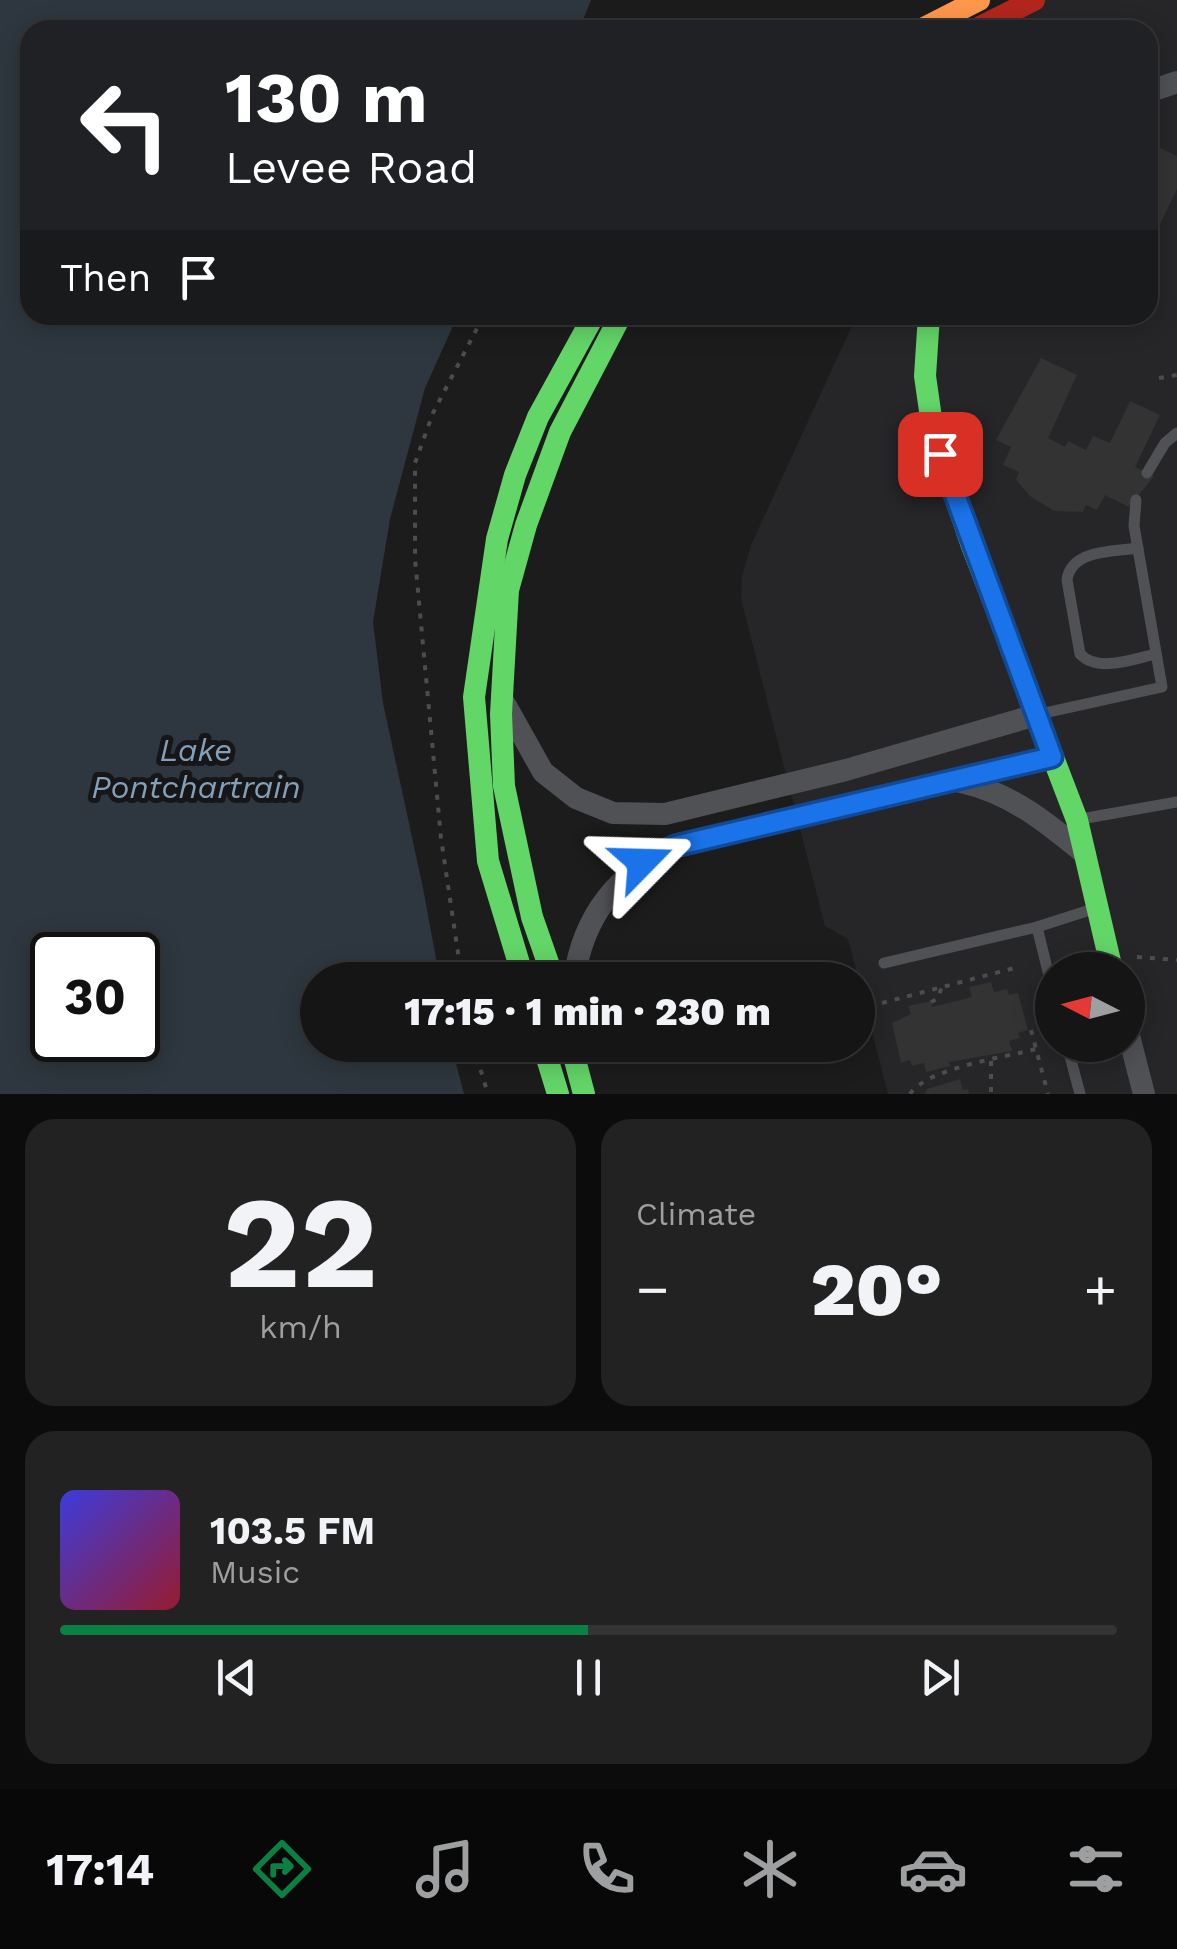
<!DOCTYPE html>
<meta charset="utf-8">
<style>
body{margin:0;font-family:"Work Sans",sans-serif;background:#222;color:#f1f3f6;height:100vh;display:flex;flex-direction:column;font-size:38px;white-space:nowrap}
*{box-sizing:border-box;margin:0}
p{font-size:32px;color:#9d9fa0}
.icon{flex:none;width:55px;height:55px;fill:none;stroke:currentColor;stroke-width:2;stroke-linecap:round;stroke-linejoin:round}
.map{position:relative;height:1094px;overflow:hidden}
.side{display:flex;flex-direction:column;gap:25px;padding:25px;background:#0c0c0c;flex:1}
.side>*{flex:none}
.top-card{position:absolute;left:20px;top:20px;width:1138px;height:305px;border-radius:30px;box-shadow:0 5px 25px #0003,0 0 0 2px #343434;background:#202124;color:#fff;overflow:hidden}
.needle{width:65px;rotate:276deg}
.controls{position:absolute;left:1035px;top:952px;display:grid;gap:20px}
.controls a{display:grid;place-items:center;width:110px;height:110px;border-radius:50%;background:#151515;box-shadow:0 5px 25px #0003,0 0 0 2px #343434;font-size:50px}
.speed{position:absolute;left:30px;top:932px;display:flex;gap:20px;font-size:50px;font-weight:700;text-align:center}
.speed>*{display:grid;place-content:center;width:130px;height:130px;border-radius:50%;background:#151515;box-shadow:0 5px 25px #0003,0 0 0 2px #343434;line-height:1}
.speed .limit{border:5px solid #111;border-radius:15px;background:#fff;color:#111}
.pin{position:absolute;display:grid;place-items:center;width:85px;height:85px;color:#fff;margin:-42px;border-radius:20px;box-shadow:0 5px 15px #0006}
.me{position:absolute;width:110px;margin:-55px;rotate:68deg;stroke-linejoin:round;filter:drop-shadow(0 0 8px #0008)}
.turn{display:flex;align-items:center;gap:35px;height:210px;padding:0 40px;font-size:45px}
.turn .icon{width:130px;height:130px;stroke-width:2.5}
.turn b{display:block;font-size:70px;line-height:85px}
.then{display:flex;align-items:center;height:95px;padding:0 40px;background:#0003;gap:20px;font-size:38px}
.big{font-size:75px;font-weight:800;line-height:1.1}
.side .widget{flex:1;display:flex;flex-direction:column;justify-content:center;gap:15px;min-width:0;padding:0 35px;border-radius:30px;background:#222}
.side .dial{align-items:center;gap:0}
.dial b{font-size:130px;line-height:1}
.song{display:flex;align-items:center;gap:30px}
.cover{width:120px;height:120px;border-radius:15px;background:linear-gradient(135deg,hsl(240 70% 55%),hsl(350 70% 35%))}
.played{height:10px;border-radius:5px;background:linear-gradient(90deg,#0b8043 50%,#343434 50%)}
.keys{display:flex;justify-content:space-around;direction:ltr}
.heat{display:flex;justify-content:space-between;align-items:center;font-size:55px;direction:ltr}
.side .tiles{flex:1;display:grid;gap:25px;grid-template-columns:1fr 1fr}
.widget:last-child{grid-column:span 2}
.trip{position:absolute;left:300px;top:962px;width:575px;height:100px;border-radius:50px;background:#151515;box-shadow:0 5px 25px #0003,0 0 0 2px #343434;font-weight:800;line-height:100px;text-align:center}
.menu{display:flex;height:160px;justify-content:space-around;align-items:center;background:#080808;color:#9d9fa0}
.menu .icon{width:70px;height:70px}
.menu .active{color:#0b8043}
.menu b{font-size:45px;color:#f1f3f6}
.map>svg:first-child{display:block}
</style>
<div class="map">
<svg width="1177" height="1094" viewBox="0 0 1177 1094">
<rect width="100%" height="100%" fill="#1c1c1c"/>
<path fill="#262629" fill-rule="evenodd" d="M1012,0H1177V1094H888L848,939L825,926L741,599L742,576L751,545L857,315H1148V30H1011ZM1052,970H1128V1045H1052Z"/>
<path fill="#2e373f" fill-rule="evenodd" d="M0,0H591L579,30H30V315H458L425,388L390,519L373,622L383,703L423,888L440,980H318V1045H451L464,1094H0ZM52,955H138V1040H52Z"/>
<g fill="#333334">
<polygon points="1148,142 1177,156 1177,189 1148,249"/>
<polygon points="1041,358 1077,375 1048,438 1065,447 1068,441 1086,450 1093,436 1110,443 1130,401 1160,415 1135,467 1154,476 1129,507 1105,495 1097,510 1086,505 1083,512 1054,511 1030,496 1016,480 1019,472 1003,465 1011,447 996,440"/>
<polygon points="991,982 994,992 1007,989 1009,995 1018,993 1028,1030 1018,1033 1020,1038 1009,1041 1012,1051 949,1062 950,1066 926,1072 924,1063 912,1066 910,1060 901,1063 892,1023 911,1014 908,1006 931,1001 932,1007 972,997 969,987"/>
<polygon points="960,1079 963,1090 968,1089 969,1094 925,1094 927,1089"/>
</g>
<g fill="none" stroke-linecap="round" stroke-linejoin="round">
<g stroke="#4c4d50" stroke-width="4" stroke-dasharray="5 8" stroke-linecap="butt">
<polyline points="1159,378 1177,375"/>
<polyline points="1137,957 1177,960"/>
<polyline points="1062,968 1082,963"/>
<polyline points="462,980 441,838 415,559 415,463 433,413 484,315"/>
<polyline points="931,1002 937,999 942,987"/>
<polyline points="882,1003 1018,967"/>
<polyline points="1031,1030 1048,1094"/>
<polyline points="473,1045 488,1094"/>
<polyline points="991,1061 991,1094"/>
<path d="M910,1094C927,1068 1006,1057 1036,1049"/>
</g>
<g stroke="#505155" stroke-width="11">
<polyline points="1147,473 1165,443 1177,433"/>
<path d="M1138,548C1114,552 1071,549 1067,580L1080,654C1098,673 1133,659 1156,654"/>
<polyline points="1040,714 1162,687 1134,526 1136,500"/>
<polyline points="1081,819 1177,802"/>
<polyline points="1037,927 1093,909"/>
<polyline points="884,963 1037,927 1052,988"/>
<polyline points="1067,1045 1080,1094"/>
</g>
<g stroke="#505155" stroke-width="22">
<polyline points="1148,92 1177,82"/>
<polyline points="505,704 543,772 576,798 613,813 665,814 846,770 1036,715"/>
<path d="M961,782C1011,793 1046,822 1085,854"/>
<path d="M574,980C583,915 617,874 675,846L1052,757"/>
<polyline points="1128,1032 1144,1094"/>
</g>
<g stroke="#63d668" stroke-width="22">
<polyline points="929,315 925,376 933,432 971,543 1077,820 1112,970"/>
<polyline points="524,980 488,861 474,697 497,539 515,475 538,417 594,315"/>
<polyline points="554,980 532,917 504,786 501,714 508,590 526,525 560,432 621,315"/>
<polyline points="543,1045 558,1094"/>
<polyline points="571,1045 584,1094"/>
</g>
<polyline stroke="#ff974d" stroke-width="22" points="920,30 979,0"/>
<polyline stroke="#b3261e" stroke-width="22" points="974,30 1034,0"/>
</g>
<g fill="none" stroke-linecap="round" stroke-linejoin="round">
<defs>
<polyline id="route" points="642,862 675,846 1052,757 940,454"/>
</defs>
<use href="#route" stroke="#114b97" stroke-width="25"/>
<use href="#route" stroke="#1a73e8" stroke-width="18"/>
</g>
<g text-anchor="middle" stroke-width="10" stroke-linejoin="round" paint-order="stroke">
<g font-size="32" font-style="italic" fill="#849fb8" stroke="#161618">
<text x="196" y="761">Lake<tspan x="196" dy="37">Pontchartrain</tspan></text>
</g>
</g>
</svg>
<div class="controls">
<a><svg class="needle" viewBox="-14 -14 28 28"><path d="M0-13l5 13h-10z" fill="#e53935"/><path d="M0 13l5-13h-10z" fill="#9d9fa0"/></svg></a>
</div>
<div class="speed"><div class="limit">30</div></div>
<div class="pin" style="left:940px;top:454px;background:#d93025"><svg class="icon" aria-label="arrive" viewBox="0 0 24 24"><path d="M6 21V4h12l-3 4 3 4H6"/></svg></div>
<svg class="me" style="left:642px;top:862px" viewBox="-20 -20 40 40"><path d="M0-17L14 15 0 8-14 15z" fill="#1a73e8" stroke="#fff" stroke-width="4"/></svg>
<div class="trip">17:15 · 1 min · 230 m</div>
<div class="top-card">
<div class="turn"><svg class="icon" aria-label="left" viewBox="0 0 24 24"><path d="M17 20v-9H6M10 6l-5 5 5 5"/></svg><div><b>130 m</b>Levee Road</div></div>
<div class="then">Then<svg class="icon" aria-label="arrive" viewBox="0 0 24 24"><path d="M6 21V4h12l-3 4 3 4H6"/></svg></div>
</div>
</div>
<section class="side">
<div class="tiles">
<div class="widget dial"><b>22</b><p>km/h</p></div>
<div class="widget"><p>Climate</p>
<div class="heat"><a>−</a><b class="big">20°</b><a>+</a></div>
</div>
<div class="widget">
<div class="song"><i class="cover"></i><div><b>103.5 FM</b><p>Music</p></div></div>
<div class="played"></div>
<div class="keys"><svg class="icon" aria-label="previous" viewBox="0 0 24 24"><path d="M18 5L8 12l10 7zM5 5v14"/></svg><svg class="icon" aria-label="pause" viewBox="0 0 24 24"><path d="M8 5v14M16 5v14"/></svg><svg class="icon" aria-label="next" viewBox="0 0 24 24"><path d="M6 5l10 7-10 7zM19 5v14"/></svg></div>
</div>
</div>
</section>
<nav class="menu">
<b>17:14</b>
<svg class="icon active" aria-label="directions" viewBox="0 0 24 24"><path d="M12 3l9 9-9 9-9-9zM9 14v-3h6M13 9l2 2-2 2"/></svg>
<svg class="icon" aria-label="music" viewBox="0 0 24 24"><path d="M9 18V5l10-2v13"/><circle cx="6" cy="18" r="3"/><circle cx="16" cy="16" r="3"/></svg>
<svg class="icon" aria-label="phone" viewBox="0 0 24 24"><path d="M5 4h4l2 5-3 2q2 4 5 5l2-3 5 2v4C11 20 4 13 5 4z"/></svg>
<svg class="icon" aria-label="climate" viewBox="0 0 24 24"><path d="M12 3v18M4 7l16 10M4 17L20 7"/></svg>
<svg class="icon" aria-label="car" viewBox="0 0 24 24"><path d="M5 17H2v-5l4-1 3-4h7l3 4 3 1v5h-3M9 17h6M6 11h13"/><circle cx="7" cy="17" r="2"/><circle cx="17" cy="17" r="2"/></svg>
<svg class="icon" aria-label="filters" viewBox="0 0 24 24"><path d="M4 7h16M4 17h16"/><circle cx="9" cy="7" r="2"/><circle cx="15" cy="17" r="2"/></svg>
</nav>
